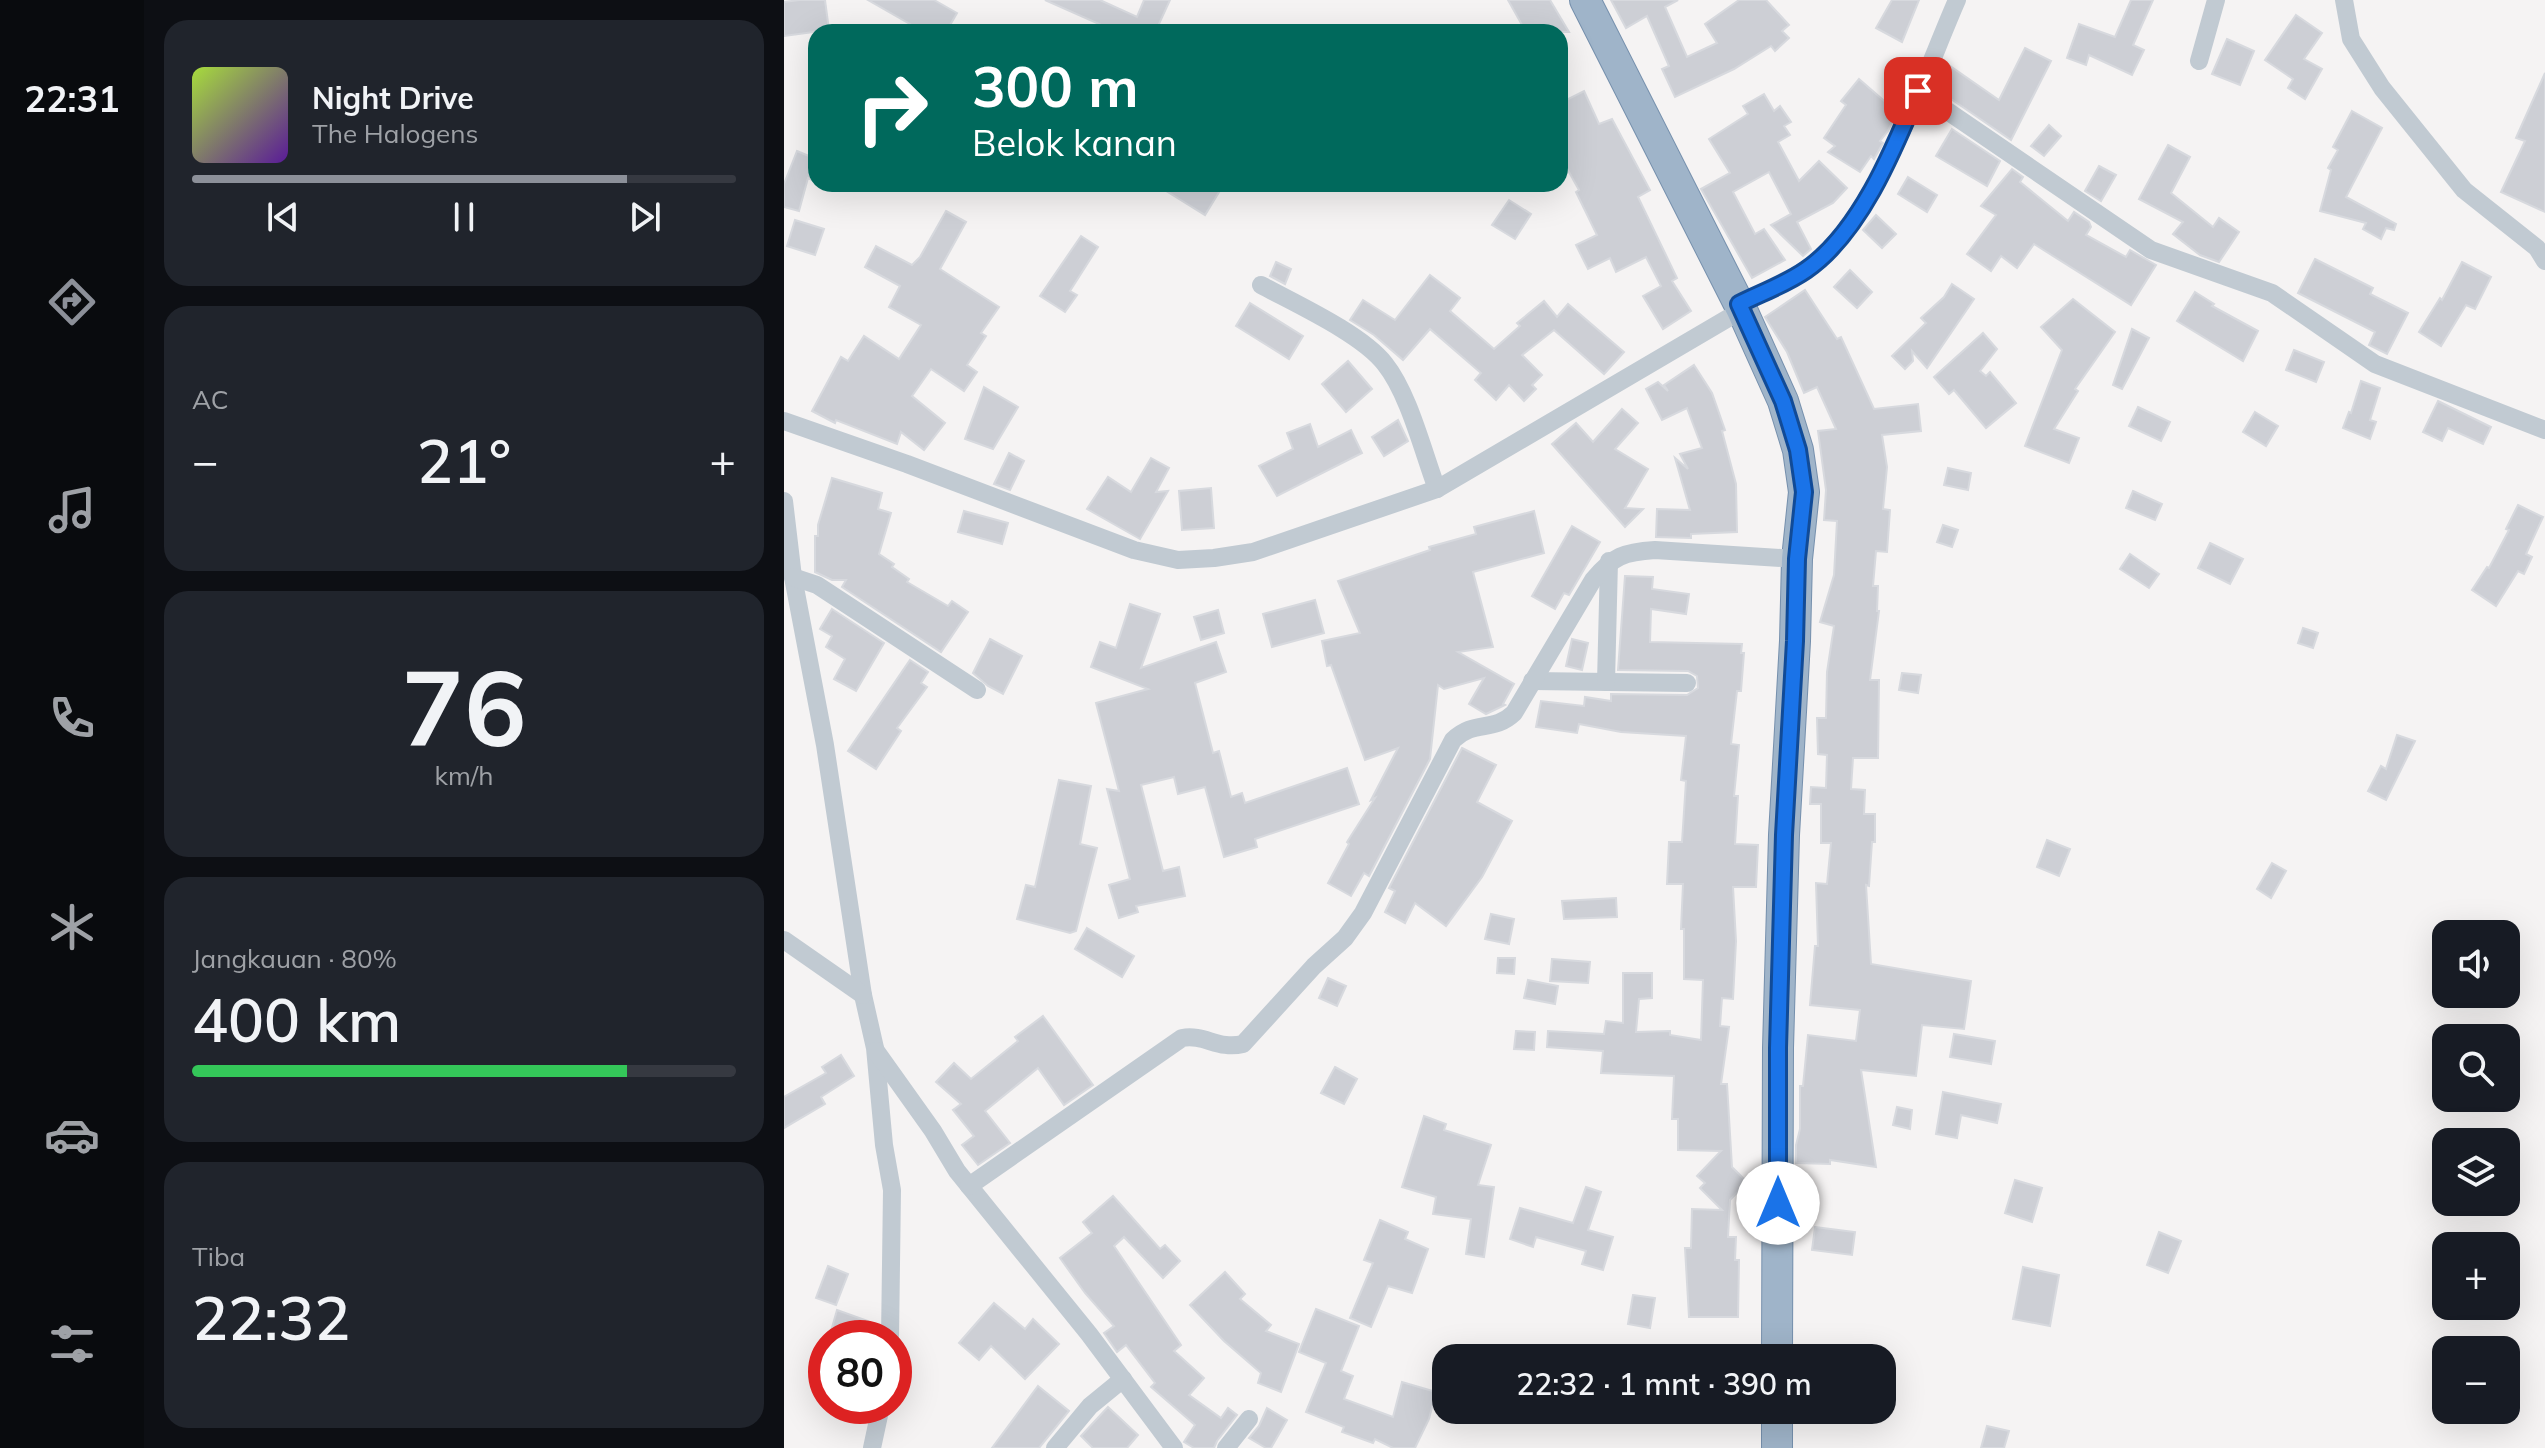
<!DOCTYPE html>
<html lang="id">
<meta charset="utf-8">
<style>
body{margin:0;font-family:Mulish,sans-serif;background:#20242c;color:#f1f3f6;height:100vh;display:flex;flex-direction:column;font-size:30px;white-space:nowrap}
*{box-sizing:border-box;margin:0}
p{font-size:26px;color:#9ea1a6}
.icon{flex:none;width:44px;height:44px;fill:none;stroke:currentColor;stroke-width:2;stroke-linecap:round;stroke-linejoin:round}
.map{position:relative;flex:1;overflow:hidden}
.sheet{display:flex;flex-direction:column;gap:20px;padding:20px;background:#0d0f14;width:640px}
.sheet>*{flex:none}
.top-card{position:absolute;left:24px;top:24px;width:760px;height:168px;border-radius:24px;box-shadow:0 8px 32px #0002;background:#00695c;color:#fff;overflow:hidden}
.buttons{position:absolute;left:1648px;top:920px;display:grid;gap:16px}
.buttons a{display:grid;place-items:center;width:88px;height:88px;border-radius:16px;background:#171b24;box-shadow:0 8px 32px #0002;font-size:40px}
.speed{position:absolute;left:24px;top:1320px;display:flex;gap:16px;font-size:40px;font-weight:700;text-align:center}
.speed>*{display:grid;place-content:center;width:104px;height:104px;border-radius:50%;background:#171b24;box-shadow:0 8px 32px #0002;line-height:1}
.speed .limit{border:12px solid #d22;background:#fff;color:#111}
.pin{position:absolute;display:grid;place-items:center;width:68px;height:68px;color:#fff;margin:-34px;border-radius:16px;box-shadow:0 4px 12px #0006}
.me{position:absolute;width:88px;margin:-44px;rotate:0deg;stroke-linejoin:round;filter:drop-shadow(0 0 6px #0008)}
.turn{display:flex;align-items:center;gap:28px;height:168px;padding:0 32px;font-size:36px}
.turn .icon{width:104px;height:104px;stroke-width:2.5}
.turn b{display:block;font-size:56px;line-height:68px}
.big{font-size:60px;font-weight:600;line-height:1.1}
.sheet .card{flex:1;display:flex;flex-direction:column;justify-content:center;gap:12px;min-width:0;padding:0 28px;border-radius:24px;background:#20242c}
.sheet .dial{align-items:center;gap:0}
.dial b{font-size:104px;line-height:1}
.song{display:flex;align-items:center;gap:24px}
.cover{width:96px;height:96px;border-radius:12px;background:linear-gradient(135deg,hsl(80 70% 55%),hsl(270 70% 35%))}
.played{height:8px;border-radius:4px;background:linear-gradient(90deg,#8c9099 80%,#363941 80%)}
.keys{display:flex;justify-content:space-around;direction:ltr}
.heat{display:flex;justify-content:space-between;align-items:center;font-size:44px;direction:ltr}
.charge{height:12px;border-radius:6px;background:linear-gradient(90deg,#34c759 80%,#363941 0)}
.trip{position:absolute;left:648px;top:1344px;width:464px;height:80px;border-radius:24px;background:#171b24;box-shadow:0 8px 32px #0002;font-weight:600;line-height:80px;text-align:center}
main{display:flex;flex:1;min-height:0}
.menu{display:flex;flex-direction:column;width:144px;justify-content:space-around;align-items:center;background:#090b0e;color:#9ea1a6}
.menu .icon{width:56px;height:56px}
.menu .active{color:#8c9099}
.menu b{font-size:36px;color:#f1f3f6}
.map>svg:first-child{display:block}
</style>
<main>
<nav class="menu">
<b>22:31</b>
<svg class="icon active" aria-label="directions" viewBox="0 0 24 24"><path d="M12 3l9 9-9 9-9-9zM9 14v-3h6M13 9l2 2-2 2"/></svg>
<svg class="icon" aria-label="music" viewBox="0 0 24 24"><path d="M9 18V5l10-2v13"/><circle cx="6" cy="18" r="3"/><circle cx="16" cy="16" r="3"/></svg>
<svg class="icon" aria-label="phone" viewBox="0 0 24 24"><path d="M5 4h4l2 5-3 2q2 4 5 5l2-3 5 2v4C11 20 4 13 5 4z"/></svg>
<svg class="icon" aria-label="climate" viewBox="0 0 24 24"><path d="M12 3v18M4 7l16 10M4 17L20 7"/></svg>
<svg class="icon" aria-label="car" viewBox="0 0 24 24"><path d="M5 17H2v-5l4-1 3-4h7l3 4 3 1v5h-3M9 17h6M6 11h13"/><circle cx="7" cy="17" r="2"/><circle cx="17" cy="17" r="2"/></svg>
<svg class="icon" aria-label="filters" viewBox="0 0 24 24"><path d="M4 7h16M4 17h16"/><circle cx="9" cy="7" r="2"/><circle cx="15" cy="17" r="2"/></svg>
</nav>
<section class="sheet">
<div class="card">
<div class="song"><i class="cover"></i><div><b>Night Drive</b><p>The Halogens</p></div></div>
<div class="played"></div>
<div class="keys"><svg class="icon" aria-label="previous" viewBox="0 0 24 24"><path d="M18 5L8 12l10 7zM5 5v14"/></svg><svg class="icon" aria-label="pause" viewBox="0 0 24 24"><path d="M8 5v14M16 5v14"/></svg><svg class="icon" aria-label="next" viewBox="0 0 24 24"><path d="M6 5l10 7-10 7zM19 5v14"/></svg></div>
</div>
<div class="card"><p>AC</p>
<div class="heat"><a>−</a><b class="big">21°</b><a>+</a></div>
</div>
<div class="card dial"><b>76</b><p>km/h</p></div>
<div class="card"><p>Jangkauan · 80%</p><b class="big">400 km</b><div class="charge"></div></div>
<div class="card"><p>Tiba</p><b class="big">22:32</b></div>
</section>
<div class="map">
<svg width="1761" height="1448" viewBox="0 0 1761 1448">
<rect width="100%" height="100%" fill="#f5f3f3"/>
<g fill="#cdcfd5" stroke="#d7d9de" stroke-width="2">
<polygon points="15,0 41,0 45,30 0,36 0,2"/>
<polygon points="84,0 150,0 173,13 162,32 140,32"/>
<polygon points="261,0 316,0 353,17 360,0 386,0 374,26 387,32 333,32"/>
<polygon points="724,0 766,0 785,32 742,32"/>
<polygon points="827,0 894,0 881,7 903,57 933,43 921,24 955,0 982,0 1005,25 998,31 1005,38 991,51 987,46 950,69 891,97 878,69 885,66 863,16 842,28"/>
<polygon points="1108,0 1135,0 1118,42 1092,28"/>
<polygon points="1347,0 1369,0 1349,45 1360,50 1348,75 1305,55 1302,65 1283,58 1295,24 1331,37"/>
<polygon points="1512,15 1538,33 1520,59 1538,69 1521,99 1504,88 1509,79 1481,60"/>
<polygon points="1443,39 1470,51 1456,85 1428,74"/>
<polygon points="1241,48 1267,61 1227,140 1151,88 1166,66 1215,100"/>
<polygon points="1761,73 1761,212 1717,192 1741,141 1732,138"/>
<polygon points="1075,79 1113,112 1104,131 1096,141 1099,143 1090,159 1087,156 1076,172 1044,152 1051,146 1040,138 1062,105 1057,101"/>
<polygon points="800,91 815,124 828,119 866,190 854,197 893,278 888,281 907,311 879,329 859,296 877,286 862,257 832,272 826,258 804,269 792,245 813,235 792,192 795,190 776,156 776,103"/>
<polygon points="980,94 990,111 996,106 1007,122 1000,126 1006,135 994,142 1015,181 1035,161 1063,188 1049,203 1013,222 1027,249 1019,256 987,225 1007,214 985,172 949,192 971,234 980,229 1001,260 968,278 917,189 946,173 925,139 964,114 959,106"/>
<polygon points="1568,111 1598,128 1562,197 1612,224 1610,230 1602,228 1597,239 1579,229 1582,223 1536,211 1547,170 1544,168 1554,150 1549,147"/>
<polygon points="1265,125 1277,136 1260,156 1247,146"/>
<polygon points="1168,129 1216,161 1203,186 1152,156"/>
<polygon points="1384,145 1406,157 1387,193 1429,227 1435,218 1455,232 1435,262 1416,255 1389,234 1399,222 1355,199"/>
<polygon points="13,151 32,159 32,182 24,178 15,211 0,207 0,184"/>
<polygon points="1315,166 1332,175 1317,201 1301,191"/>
<polygon points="1228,169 1239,177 1236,182 1284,221 1290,212 1305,222 1307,227 1302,235 1342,257 1346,250 1372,265 1347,305 1250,244 1233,268 1217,256 1207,271 1183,254 1212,215 1197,206"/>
<polygon points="1124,177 1153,195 1143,212 1114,194"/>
<polygon points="371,184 440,184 421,215"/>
<polygon points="725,200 747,214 731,239 708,225"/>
<polygon points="162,211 182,222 156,269 215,307 197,333 202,336 183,365 193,372 180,391 147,369 128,396 161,423 140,450 117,432 113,444 52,420 51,423 28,411 57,357 64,361 80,336 115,359 137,325 105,307 116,286 81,267 92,246 128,265 136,257"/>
<polygon points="1092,215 1112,234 1098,248 1079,230"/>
<polygon points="11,220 40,229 31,255 3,246"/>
<polygon points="297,236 314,247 286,291 293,295 281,312 256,296"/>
<polygon points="1531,259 1589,288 1586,294 1624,313 1603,354 1585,345 1591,332 1514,293"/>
<polygon points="492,262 507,269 501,284 486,276"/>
<polygon points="1678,262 1707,277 1691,309 1682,305 1657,346 1635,332 1656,298 1658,300"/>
<polygon points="1066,270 1088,292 1073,308 1050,287"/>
<polygon points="646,275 676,298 666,311 710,349 736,326 733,323 760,301 773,317 784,304 840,352 820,374 770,330 738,355 758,375 748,385 752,389 740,401 725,385 712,400 691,380 697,373 646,329 619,360 590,335 566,320 579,300 611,320"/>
<polygon points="1168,284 1190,299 1143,368 1128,351 1129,361 1121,369 1108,356 1142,323 1137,318 1160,297"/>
<polygon points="1021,290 1053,339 1057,337 1090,409 1134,404 1137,431 1098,435 1103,467 1099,509 1106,510 1103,552 1092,551 1089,586 1094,586 1093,611 1095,611 1086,680 1095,680 1094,758 1069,758 1067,789 1081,790 1080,814 1091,814 1091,842 1088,842 1085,886 1082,885 1087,964 1187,981 1180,1029 1138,1025 1132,1076 1077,1070 1092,1167 1046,1160 1046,1164 1012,1163 1012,1145 1016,1129 1016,1086 1019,1086 1024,1035 1072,1041 1076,1010 1026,1005 1031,946 1034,946 1032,883 1043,884 1047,843 1037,843 1037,804 1026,804 1027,787 1042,788 1043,755 1034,754 1033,718 1042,718 1043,672 1050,626 1036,622 1050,575 1053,521 1040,520 1042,490 1034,431 1052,429 1033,387 1020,393 1003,352 981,317"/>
<polygon points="1411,292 1430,304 1428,306 1474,331 1459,361 1393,321"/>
<polygon points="1289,299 1331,332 1291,389 1294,391 1270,429 1295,438 1285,463 1241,446 1278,350 1257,327"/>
<polygon points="466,303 519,336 505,359 452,326"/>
<polygon points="1348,329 1365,338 1338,389 1329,385"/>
<polygon points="1199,333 1213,349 1196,371 1202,376 1206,372 1232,403 1202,428 1170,390 1165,394 1150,377"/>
<polygon points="1510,350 1540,362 1532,382 1502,370"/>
<polygon points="564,361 588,389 562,412 538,384"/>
<polygon points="910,365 928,393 941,430 938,431 952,484 953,532 907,534 907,538 872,537 873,509 906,510 891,458 904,469 896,454 918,448 903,408 878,420 862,389 874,382 884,391 880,385"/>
<polygon points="1577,381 1596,388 1586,420 1592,422 1586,439 1559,428 1565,412 1567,413"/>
<polygon points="200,387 234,407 209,449 181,439"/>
<polygon points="1654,401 1707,427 1699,444 1664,428 1658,441 1639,432"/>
<polygon points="1354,407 1386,422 1377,441 1345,426"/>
<polygon points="838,409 854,423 831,449 864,469 841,508 859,509 841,527 768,444 792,423 809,442"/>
<polygon points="1471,412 1494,426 1482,446 1459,432"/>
<polygon points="614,420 624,441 600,456 588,437"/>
<polygon points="526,424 534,447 567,430 578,453 493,496 475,466 509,449 503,433"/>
<polygon points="225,453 240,461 226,490 210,484"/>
<polygon points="367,458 385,468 372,492 384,491 356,539 303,509 324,477 347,492"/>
<polygon points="1164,468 1187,473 1184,490 1160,485"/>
<polygon points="48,478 98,493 94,509 107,513 95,554 110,564 108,567 125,579 123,582 164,606 168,601 184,612 157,652 58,587 62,580 48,580 31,572 31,536 34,536 34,525"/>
<polygon points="427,488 430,528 398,530 395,491"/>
<polygon points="1349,491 1378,504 1371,520 1342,508"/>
<polygon points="1734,505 1759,517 1742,554 1748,557 1740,574 1734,571 1712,606 1688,590 1703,567 1705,568 1725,530 1722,529"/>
<polygon points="180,511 224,523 218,544 174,532"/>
<polygon points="750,511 760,553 689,572 709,647 674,652 730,684 719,704 721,705 702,714 685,704 700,678 660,689 654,685 646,759 585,876 580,873 567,896 544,883 565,844 563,842 591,798 587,800 614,748 581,760 547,665 543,666 538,641 576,633 554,581 646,550 645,547 692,534 690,527"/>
<polygon points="1159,525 1174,530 1168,547 1153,542"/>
<polygon points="788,526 816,542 785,595 780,593 771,609 748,596"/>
<polygon points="1426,543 1459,559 1446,584 1414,568"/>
<polygon points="1346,554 1375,574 1365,588 1336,569"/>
<polygon points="841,576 869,577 868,589 905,594 902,614 867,609 866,642 958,644 957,653 960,653 957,691 953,691 947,744 955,745 950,796 954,796 951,844 974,845 972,887 949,887 952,941 949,999 938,998 936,1026 945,1027 937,1084 943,1084 948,1167 963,1182 946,1200 944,1237 952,1237 951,1260 955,1260 954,1317 905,1317 901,1248 907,1248 908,1209 938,1210 916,1188 921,1183 913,1176 937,1151 894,1150 894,1119 888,1119 890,1076 817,1073 819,1051 763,1047 764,1031 820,1034 822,1021 839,1023 839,973 868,973 868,998 855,999 852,1032 886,1031 886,1035 917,1040 919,980 900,979 900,929 897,929 899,884 883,884 885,842 898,842 902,781 897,780 902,736 837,732 795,724 793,733 752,727 757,701 800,706 801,697 827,701 827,694 903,695 914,688 913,676 904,671 834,670"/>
<polygon points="531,600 540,633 488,647 479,614"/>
<polygon points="346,604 376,614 357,668 432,642 442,672 411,683 429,753 435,751 447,797 458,793 461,803 563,768 575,804 471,839 473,847 440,857 421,787 394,794 390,777 357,785 379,871 395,867 401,896 352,906 354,912 335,918 325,885 346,879 323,789 335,791 312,703 364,689 307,667 316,642 332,648"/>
<polygon points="48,609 100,643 72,691 50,679 61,659 42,647 48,636 36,629"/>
<polygon points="434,610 440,633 417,640 410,617"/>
<polygon points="1519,628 1534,633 1529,648 1514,643"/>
<polygon points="206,639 238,656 219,694 204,686 189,673"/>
<polygon points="788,639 804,643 798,670 782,666"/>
<polygon points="126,660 144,672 137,683 143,687 113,728 117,731 92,769 64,751"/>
<polygon points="1118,673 1137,675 1134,693 1115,690"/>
<polygon points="1613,735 1631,741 1602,800 1584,791 1597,766 1602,769"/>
<polygon points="678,748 712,765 693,802 728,821 698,877 662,926 631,903 621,923 601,912 611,891 605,888"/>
<polygon points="275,780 307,786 296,844 313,848 292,931 286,933 233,919 242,885 251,887"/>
<polygon points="1263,840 1286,849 1275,876 1253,867"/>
<polygon points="1488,863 1502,871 1487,898 1473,889"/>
<polygon points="832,898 833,917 780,919 778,901"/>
<polygon points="707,914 730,919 725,944 701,939"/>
<polygon points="303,928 350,956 338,977 291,949"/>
<polygon points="714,958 731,958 730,974 713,973"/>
<polygon points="768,959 806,962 804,983 766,981"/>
<polygon points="544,978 562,986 553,1006 535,998"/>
<polygon points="744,980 774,986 771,1004 740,998"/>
<polygon points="259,1016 309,1085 280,1105 254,1068 201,1111 226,1143 194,1165 178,1145 190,1136 169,1110 177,1104 152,1082 170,1063 187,1079 234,1041 231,1037"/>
<polygon points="732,1031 751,1032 750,1050 730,1049"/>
<polygon points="1170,1034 1211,1041 1207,1064 1166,1057"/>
<polygon points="57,1055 70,1076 37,1097 41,1104 0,1128 0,1097 42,1073 38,1067"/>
<polygon points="551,1067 573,1079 560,1104 537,1093"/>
<polygon points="1159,1092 1217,1104 1213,1123 1177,1115 1173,1138 1152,1134"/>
<polygon points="1113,1107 1128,1110 1126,1129 1109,1125"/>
<polygon points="640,1116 662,1124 660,1130 707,1145 694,1185 710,1187 700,1257 682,1254 687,1219 649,1214 652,1197 618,1187"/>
<polygon points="1231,1180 1258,1188 1248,1222 1221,1213"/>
<polygon points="802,1187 817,1192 804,1230 829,1237 819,1270 798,1264 802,1251 752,1237 749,1247 726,1239 736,1208 789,1223"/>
<polygon points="329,1196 376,1249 381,1245 396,1261 379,1278 340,1237 330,1246 397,1345 390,1351 420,1378 405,1395 437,1418 444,1408 453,1415 433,1441 430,1448 410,1448 400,1442 411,1425 367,1387 371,1383 342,1345 333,1352 320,1333 330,1326 301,1293 276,1258 308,1233 299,1222"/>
<polygon points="596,1220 624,1232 621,1239 644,1249 628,1293 604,1286 587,1327 566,1318 589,1263 580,1260"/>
<polygon points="1031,1227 1071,1232 1068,1255 1028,1250"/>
<polygon points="1375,1232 1397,1241 1384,1273 1363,1265"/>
<polygon points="44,1266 64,1274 52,1305 32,1298"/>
<polygon points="1239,1267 1275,1275 1266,1326 1229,1319"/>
<polygon points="441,1272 461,1294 456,1299 487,1325 482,1331 515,1344 497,1392 474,1383 477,1373 440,1341 406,1305"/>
<polygon points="849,1295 871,1298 866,1328 844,1324"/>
<polygon points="210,1303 241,1329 249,1319 275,1344 241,1379 207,1346 195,1360 175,1343"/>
<polygon points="532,1309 575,1326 557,1371 569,1376 560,1399 609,1417 618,1382 652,1392 645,1419 631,1448 609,1448 591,1439 589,1443 558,1432 560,1427 522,1412 542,1363 515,1352"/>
<polygon points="53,1310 84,1321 77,1338 45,1338"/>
<polygon points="254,1386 285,1411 255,1448 208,1448"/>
<polygon points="324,1407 354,1435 343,1448 309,1448 297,1436"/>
<polygon points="483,1408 503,1420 487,1448 482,1448 465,1438 475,1426"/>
<polygon points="1203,1426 1225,1431 1220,1448 1197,1448"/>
</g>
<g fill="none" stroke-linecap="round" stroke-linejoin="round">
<defs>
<g id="trunk">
<polyline points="801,0 958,310 999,401 1014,450 1020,492 1013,559 1011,641 1000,835 994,1048 993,1358"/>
<polyline points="993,1448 993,1410"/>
</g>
</defs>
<use href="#trunk" stroke="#7690ad" stroke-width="32"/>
<g stroke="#c1cad2" stroke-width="18">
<polyline points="1560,0 1567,39 1598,88 1680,190 1753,248 1761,261"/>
<polyline points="1415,61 1432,0"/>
<polyline points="1134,91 1367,250 1488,293 1591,364 1761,430"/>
<path d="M477,285C512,304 578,334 601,364C625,394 639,452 653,489"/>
<path d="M955,304C977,293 1001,284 1021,270C1090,226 1140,75 1173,0"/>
<polyline points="0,421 123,464 350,550 394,560 430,558 469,552 653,489 958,310"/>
<polyline points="0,501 9,577 41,745 79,995 91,1048 100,1145 108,1190 106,1338"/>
<polyline points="9,577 33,585 193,690"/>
<polyline points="748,681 903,683"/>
<polyline points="822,682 825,561"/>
<polyline points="0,940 79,995"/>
<polyline points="92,1051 149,1131 173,1171 305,1334 390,1448"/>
<path d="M185,1186L398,1038C421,1034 434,1050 459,1044L530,966L561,938L579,913L669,740C691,719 709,733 730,713L809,580C829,556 840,552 871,550L1013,559"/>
<polyline points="88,1448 97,1406"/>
<polyline points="271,1448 306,1406 339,1379"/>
<polyline points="442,1448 465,1419"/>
</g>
<use href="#trunk" stroke="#9fb4c9" stroke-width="30"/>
</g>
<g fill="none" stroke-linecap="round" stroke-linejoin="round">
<defs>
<path id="route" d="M994,1203V1048L1000,835L1011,641L1013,559L1020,492L1014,450L999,401L955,304C977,293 1002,284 1022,270C1076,233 1110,149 1134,91"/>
</defs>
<use href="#route" stroke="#114b97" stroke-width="20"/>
<use href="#route" stroke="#1a73e8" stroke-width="14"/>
</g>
</svg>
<div class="buttons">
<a><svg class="icon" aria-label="sound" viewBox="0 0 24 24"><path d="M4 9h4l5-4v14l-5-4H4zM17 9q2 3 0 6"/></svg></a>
<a><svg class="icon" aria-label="search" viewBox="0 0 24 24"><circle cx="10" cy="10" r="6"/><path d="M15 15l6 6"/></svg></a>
<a><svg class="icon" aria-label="layers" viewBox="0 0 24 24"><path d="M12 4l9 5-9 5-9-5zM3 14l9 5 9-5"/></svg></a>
<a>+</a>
<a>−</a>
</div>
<div class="speed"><div class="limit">80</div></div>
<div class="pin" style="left:1134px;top:91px;background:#d93025"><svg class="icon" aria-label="arrive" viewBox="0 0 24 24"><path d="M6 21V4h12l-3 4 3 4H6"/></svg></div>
<svg class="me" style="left:994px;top:1203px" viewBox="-20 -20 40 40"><circle r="19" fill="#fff"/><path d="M0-13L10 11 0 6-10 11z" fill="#1a73e8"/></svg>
<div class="trip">22:32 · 1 mnt · 390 m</div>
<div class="top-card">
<div class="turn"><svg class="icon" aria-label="right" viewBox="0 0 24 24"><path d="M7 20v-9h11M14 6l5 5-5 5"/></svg><div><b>300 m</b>Belok kanan</div></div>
</div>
</div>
</main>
